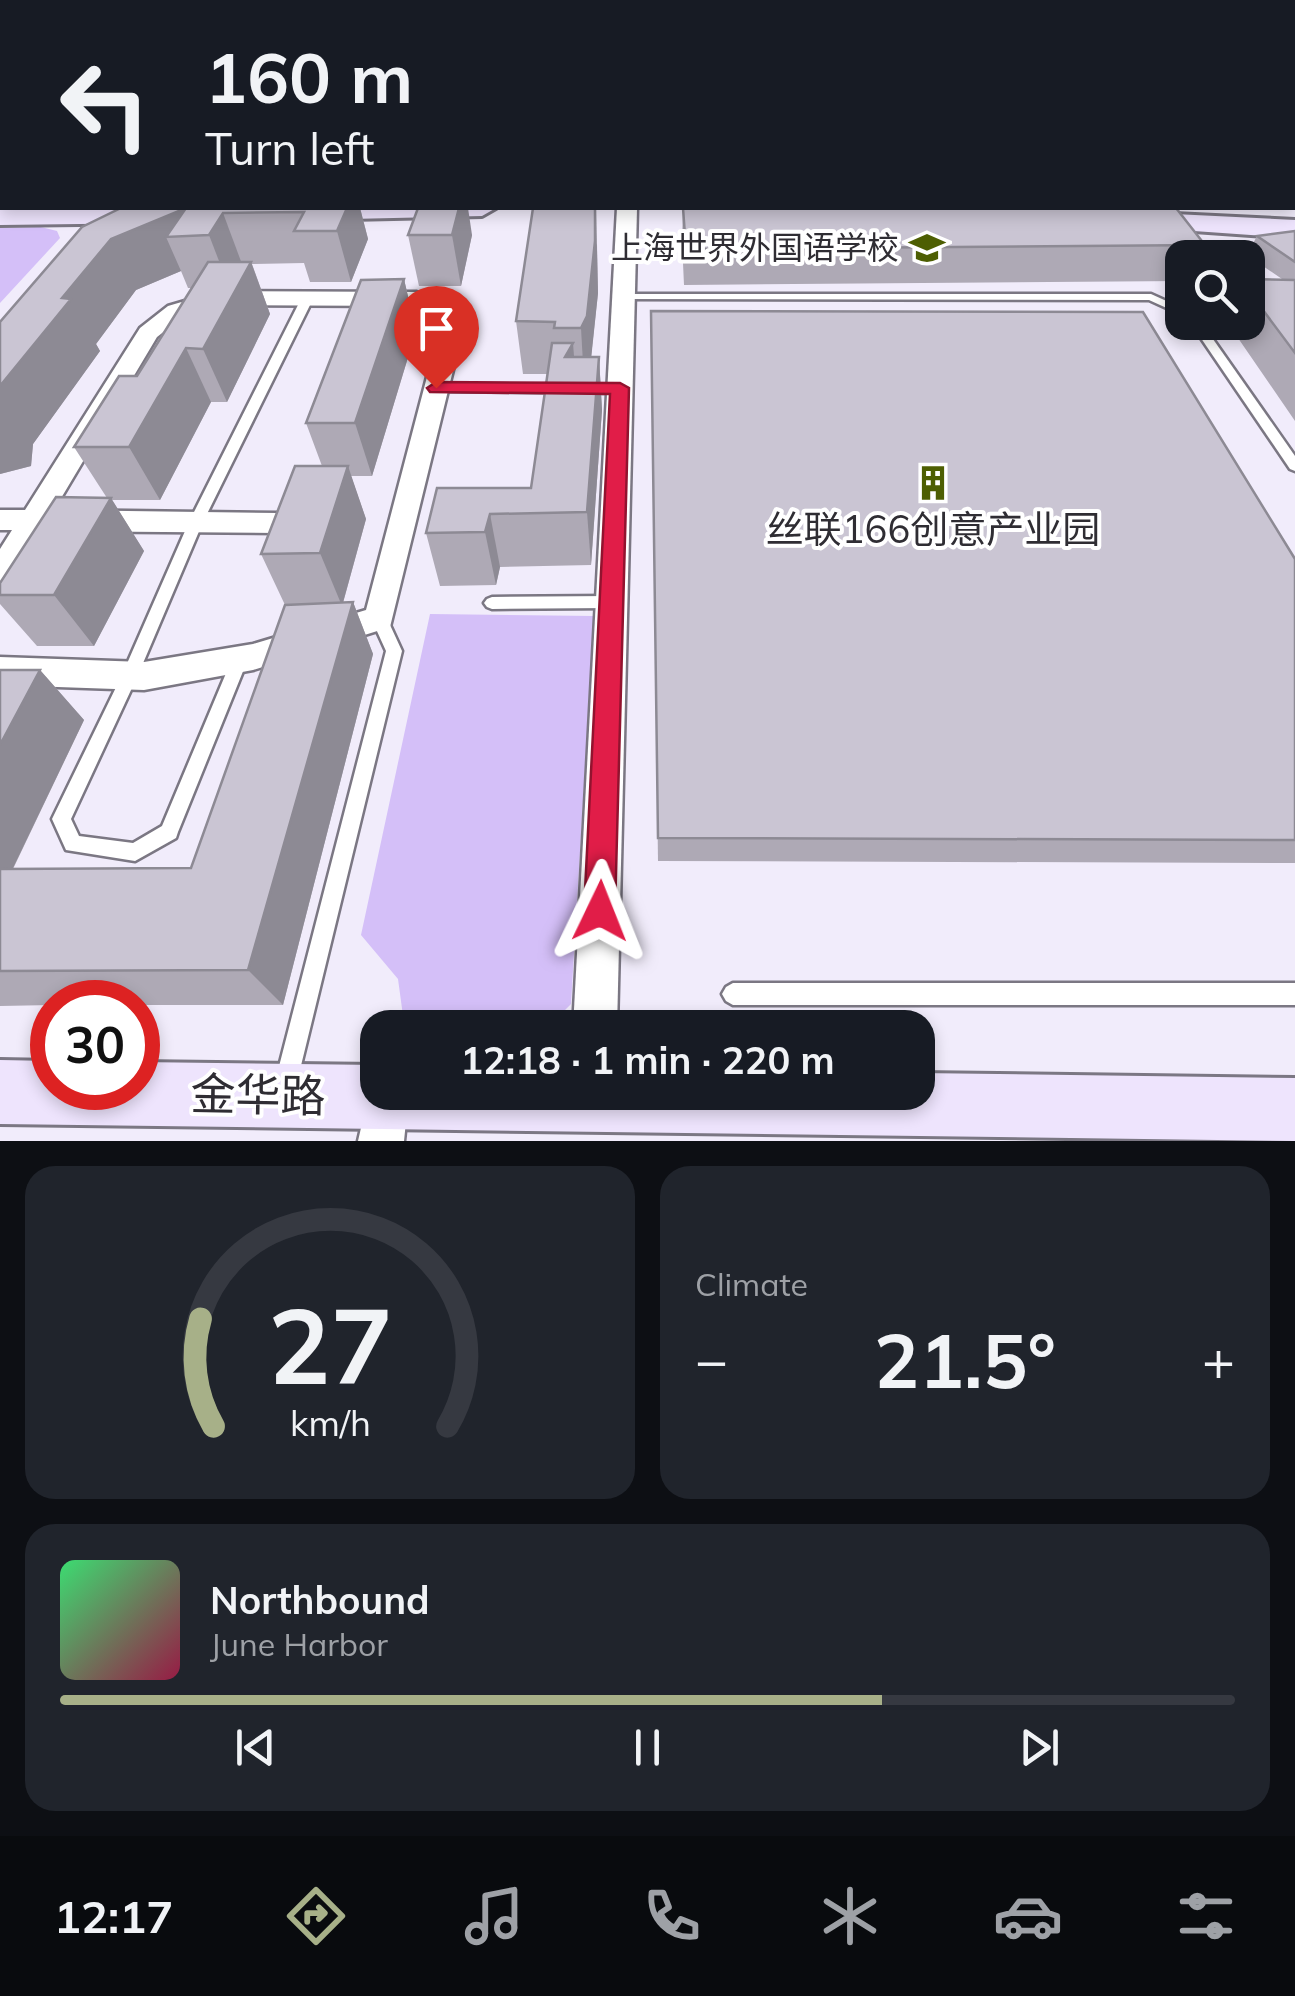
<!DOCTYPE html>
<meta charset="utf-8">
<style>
body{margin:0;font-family:Mulish,"Noto Sans SC",sans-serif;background:#20242c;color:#f1f3f6;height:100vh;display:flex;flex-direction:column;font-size:38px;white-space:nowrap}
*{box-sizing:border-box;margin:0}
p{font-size:32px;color:#9ea1a6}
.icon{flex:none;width:55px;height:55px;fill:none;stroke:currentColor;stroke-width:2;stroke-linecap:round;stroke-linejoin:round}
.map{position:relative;height:1141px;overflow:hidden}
.panel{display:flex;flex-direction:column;gap:25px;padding:25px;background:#0d0f14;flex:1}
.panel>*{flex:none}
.top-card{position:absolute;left:0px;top:0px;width:1295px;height:210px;box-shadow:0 5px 15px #0003;background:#171b24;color:#f1f3f6;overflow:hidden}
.buttons{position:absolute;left:1165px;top:240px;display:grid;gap:20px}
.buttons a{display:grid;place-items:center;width:100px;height:100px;border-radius:20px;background:#171b24;box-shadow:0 5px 15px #0003;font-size:50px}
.speed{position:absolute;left:30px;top:980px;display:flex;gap:20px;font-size:50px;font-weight:700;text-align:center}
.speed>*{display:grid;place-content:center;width:130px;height:130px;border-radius:50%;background:#171b24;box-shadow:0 5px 15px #0003;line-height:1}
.speed .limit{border:15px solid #d22;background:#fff;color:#111}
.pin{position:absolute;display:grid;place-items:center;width:85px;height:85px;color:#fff;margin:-102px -42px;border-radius:50% 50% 50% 0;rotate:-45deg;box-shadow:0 0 10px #0007}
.pin .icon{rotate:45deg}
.me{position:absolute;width:110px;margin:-55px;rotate:2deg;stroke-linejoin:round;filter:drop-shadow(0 0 8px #0008)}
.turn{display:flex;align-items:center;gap:35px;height:210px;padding:0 40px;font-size:45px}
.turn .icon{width:130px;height:130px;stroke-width:2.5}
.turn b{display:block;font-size:70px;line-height:85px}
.big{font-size:75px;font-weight:700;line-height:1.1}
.panel .widget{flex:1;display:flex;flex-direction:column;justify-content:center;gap:15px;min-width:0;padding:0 35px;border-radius:30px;background:#20242c}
.panel .dial{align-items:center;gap:0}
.dial svg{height:260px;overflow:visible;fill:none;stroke:#363941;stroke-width:7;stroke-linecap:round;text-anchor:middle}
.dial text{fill:#f1f3f6;stroke:none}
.song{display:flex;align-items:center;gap:30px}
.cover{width:120px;height:120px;border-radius:15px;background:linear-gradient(135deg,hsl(140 70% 55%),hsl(340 70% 35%))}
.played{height:10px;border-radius:5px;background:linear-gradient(90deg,#a7b088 70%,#363941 70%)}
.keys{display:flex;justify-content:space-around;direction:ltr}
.heat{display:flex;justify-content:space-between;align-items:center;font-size:55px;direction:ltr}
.panel .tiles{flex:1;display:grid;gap:25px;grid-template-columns:1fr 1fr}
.widget:last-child{grid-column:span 2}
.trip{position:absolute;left:360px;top:1010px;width:575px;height:100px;border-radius:30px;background:#171b24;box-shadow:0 5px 15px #0003;font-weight:700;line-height:100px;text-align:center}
.tab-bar{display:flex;height:160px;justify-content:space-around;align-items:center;background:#090b0e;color:#9ea1a6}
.tab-bar .icon{width:70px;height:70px}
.tab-bar .selected{color:#a7b088}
.tab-bar b{font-size:45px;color:#f1f3f6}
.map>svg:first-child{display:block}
</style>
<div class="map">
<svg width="1295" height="1141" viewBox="0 0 1295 1141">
<rect width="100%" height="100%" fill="#f1ecfb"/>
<g fill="#d4bff8">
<polygon points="41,227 57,231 60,238 0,303 0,228"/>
<polygon points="430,614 594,616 571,1004 555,1020 404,1023 398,979 361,935"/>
</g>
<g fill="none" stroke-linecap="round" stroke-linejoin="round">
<defs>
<g id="lane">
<polygon points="1271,0 1278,0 1279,2 1273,2"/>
<polygon points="1292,16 1295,17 1295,23 1292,22"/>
<polygon points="623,294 1151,294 1182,308 1182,315 1149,300 619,299 617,297"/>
<polygon points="307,296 313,299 203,522 138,675 71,819 79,836 133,843 162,826 232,659 234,654 240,652 246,654 248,659 178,832 176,838 135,861 66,850 52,819 122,675 189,522 301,299"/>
<polygon points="1190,322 1201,322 1295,456 1295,471 1290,469"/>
<polygon points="436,384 620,385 626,389 620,393 432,391 430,388"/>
<polygon points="611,596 616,598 619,602 616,606 611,608 492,609 487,607 484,603 487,599 492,597"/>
<polygon points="379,612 385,614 402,651 297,1082 294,1090 286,1093 278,1090 275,1082 386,651 371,618 373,614"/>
<polygon points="733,983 1295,983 1295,1005 733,1005 726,1001 722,994 726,987"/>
</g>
<g id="street">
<polygon points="617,208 637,208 617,1028 573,1028"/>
<path d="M219,291L416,292C446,301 453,327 457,354L390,627L253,670L144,690L0,685V657L144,662L253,644L366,610L433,354L430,324L410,306L220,305L184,316L157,337L54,510L277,513L287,516L291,523L287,530L277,533L41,531L11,582L0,585V549L12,530H0V510H25L140,328L168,306Z"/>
<polygon points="378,1078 378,1092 409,1092 404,1141 358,1141 372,1080"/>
</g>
<g id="secondary">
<polygon points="163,208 173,215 159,223 0,225 0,209"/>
<polygon points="294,208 496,208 482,216 305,220 295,218 291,212"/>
<polygon points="1133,212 1295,220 1295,238 1123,226 1119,220 1123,214"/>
<polygon points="0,1060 52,1061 52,1088 138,1088 138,1062 378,1065 378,1092 918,1092 918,1073 1295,1078 1295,1141 0,1124"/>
</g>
<g id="primary">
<polygon points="1203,0 1226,0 1227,2 1204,2"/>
<polygon points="1292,114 1295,114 1295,134 1292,133"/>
</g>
</defs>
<use href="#lane" stroke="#7b7783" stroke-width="5"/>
<use href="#street" stroke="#7b7783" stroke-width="5"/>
<use href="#secondary" stroke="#7b7783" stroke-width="6"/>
<use href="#primary" stroke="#d1d1d2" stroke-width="5"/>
<use href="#lane" fill="#fff" fill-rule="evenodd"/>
<use href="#street" fill="#fff" fill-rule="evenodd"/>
<use href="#secondary" fill="#eee4fd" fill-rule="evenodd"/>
<use href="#primary" fill="#ddcafb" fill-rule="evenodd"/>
</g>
<g fill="#aea9b5">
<rect x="648" y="0" width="33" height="2"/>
<polygon points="929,0 978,0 979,2 928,2"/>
<polygon points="1031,0 1107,0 1106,2 1032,2"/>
<polygon points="1158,0 1214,0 1216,2 1157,2"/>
<rect x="0" y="3" width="2" height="58"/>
<polygon points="121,208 360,208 368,239 351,282 310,282 304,263 252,264 270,314 227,402 211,402 160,500 112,500 144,551 94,646 37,646 0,604 0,583 107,498 74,447 137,376 192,288 188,288 181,271 136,290 96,344 100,351 33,444 31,466 0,474"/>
<polygon points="683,208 1205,245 1199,258 1182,258 1182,281 684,285 682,241"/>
<polygon points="1295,231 1295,421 1227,322 1248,322 1248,279 1282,279 1247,255 1257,236"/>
<polygon points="408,235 472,235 461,286 419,286"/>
<polygon points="597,244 598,293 591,357 599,357 602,410 591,565 500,567 496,585 440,586 426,533 531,488 547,374 523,374 516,321"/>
<polygon points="404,279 416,331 372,476 351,476 366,519 343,603 353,602 373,654 283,1005 138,1005 138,1002 52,1002 52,1005 0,1006 0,670 40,670 84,720 13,869 191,868 285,605 261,554 322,466 306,423"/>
<polygon points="651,311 1295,559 1295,863 658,861"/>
</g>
<g fill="#8d8a94">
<polygon points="186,208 166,237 181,271 136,290 96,344 100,351 33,444 31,466 0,474 0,386 62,298 111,239"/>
<polygon points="347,208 360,208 368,239 351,282 337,231"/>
<polygon points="459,208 468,208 472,235 461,286 452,235"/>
<polygon points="596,208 598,293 590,369 584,381 581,328"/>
<polygon points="223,213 242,264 229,287 209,235"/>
<polygon points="251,262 270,314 227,402 203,349"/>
<polygon points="404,279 416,331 372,476 355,423"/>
<polygon points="573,343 577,396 565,357"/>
<polygon points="186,348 211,402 160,500 129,447"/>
<polygon points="599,357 602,410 591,565 587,512"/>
<polygon points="348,466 366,519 342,606 320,553"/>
<polygon points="111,498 144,551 94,646 54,595"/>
<polygon points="490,514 500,567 496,585 485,532"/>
<polygon points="353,602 373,654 283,1005 248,970"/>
<polygon points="40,670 84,720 0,895 0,745"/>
</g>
<g fill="#cac5d3" stroke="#8d8a94" stroke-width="2.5">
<rect x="563" y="0" width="33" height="2"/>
<rect x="720" y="0" width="34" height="2"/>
<rect x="831" y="0" width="32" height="2"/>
<polygon points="947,0 978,0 979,2 948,2"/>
<polygon points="1064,0 1095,0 1096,2 1065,2"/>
<polygon points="1183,0 1214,0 1216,2 1185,2"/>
<rect x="0" y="3" width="2" height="35"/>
<polygon points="121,208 347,208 337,231 294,231 304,212 223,213 209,235 166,237 186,208 111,239 62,298 71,299 0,386 0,322 82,227"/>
<polygon points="418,208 459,208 452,235 408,235"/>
<polygon points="533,208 595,208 595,241 587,316 581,328 554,328 555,322 516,321"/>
<polygon points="683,208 1176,208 1205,245 686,249"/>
<polygon points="1295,231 1295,262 1257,236"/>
<polygon points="208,262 251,262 203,349 186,348 129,447 74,447 119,376 137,376"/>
<polygon points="404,279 355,423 306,423 361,280"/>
<polygon points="1248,279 1295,280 1295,353 1248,290"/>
<polygon points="651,311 1143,312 1295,559 1295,840 658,838"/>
<polygon points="552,343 573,343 565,357 599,357 587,512 490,514 485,532 426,533 437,488 531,488"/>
<polygon points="295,466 348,466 320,553 261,554"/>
<polygon points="56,497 111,498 54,595 0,595 0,583"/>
<polygon points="353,602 248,970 0,971 0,869 191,868 285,605"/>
<polygon points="0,670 40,670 0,745"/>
</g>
<polygon fill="#e11d48" stroke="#92132f" stroke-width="2.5" points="436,382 620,383 629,388 615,911 610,922 600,926 589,922 584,911 610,394 430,392 427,388"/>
<defs>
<symbol id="school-bare" viewBox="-9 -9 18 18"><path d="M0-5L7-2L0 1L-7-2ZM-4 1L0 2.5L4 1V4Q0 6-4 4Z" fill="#4d5e02" stroke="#fff" stroke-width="2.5" paint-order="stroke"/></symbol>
<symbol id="building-bare" viewBox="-9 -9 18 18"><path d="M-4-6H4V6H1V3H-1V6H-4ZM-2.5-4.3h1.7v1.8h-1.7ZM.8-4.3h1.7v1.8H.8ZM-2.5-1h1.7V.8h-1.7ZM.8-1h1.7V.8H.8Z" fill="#4d5e02" stroke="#fff" stroke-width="2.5" paint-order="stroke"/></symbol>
</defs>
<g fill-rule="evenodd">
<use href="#school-bare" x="902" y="223" width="50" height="50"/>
<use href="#building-bare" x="908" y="458" width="50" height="50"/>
</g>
<g text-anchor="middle" stroke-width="8" stroke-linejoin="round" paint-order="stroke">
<g font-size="32" fill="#2f2d33" stroke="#fff" text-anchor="end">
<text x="899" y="259">上海世界外国语学校</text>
</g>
<g font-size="38" fill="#2f2d33" stroke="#fff">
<text x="933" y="543">丝联166创意产业园</text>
</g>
<g font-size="45" fill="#2f2d33" stroke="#fff">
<text transform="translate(258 1095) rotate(1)" y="16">金华路</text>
</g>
</g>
</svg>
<div class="buttons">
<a><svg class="icon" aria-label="search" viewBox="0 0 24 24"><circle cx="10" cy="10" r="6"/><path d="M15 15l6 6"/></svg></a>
</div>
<div class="speed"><div class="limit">30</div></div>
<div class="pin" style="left:436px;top:388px;background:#d93025"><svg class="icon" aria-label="arrive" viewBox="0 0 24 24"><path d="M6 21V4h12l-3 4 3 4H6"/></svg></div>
<svg class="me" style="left:600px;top:911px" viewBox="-20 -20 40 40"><path d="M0-17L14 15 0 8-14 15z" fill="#e11d48" stroke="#fff" stroke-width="4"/></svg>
<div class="trip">12:18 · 1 min · 220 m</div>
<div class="top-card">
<div class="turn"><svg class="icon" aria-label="left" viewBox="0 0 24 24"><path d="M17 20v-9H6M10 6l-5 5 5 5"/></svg><div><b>160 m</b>Turn left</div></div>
</div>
</div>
<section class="panel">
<div class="tiles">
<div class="widget dial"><svg viewBox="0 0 100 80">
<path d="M14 69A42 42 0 1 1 86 69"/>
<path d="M14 69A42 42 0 0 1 10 36" stroke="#a7b088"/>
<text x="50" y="56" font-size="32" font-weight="700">27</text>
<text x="50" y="72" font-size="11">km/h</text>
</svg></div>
<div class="widget"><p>Climate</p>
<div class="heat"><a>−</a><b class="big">21.5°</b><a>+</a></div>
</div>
<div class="widget">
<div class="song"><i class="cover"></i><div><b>Northbound</b><p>June Harbor</p></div></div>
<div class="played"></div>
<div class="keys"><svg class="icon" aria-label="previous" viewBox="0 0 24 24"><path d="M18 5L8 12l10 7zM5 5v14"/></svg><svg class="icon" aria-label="pause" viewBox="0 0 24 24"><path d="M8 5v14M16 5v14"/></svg><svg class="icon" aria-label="next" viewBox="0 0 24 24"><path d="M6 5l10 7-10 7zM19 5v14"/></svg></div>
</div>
</div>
</section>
<nav class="tab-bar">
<b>12:17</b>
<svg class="icon selected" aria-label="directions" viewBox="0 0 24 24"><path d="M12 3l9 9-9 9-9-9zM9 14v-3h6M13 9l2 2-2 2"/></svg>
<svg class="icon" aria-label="music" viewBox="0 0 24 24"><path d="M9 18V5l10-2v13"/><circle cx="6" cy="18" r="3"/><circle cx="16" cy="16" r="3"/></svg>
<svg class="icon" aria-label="phone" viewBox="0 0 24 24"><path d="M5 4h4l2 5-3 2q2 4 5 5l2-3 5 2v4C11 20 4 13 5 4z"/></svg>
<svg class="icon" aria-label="climate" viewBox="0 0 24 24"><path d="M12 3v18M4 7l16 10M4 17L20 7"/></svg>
<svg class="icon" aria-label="car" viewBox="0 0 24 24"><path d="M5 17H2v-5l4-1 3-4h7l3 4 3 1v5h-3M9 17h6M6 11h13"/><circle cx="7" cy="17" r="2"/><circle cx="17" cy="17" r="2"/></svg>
<svg class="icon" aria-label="filters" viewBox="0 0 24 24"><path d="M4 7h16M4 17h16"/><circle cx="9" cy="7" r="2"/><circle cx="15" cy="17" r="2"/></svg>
</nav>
